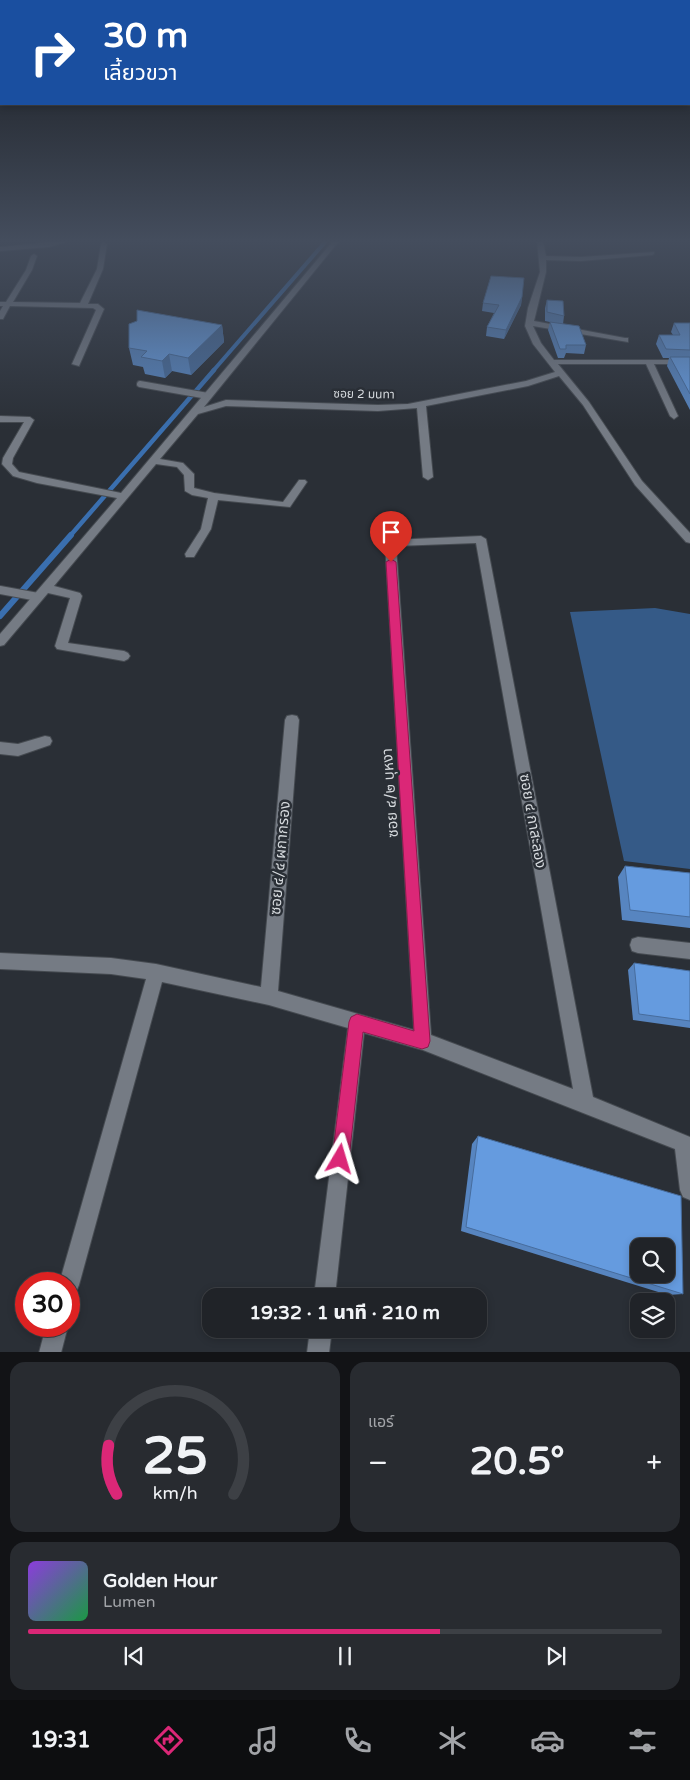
<!DOCTYPE html>
<html lang="th">
<meta charset="utf-8">
<style>
body{margin:0;font-family:"Varela Round","Noto Sans Thai",sans-serif;background:#282b30;color:#f1f3f6;height:100vh;display:flex;flex-direction:column;font-size:19px;white-space:nowrap}
*{box-sizing:border-box;margin:0}
p{font-size:16px;color:#a2a4a8}
.icon{flex:none;width:28px;height:28px;fill:none;stroke:currentColor;stroke-width:2;stroke-linecap:round;stroke-linejoin:round}
.map{position:relative;height:1352px;overflow:hidden}
.panel{display:flex;flex-direction:column;gap:10px;padding:10px;background:#121316;flex:1}
.panel>*{flex:none}
.top-card{position:absolute;left:0px;top:0px;width:690px;height:105px;box-shadow:0 2px 8px #0003,0 0 0 1px #3d4045;background:#1a4fa0;color:#fff;overflow:hidden}
.controls{position:absolute;left:630px;top:1238px;display:grid;gap:10px}
.controls a{display:grid;place-items:center;width:45px;height:45px;border-radius:10px;background:#202328;box-shadow:0 2px 8px #0003,0 0 0 1px #3d4045;font-size:25px}
.speed{position:absolute;left:15px;top:1272px;display:flex;gap:10px;font-size:25px;font-weight:700;text-align:center}
.speed>*{display:grid;place-content:center;width:65px;height:65px;border-radius:50%;background:#202328;box-shadow:0 2px 8px #0003,0 0 0 1px #3d4045;line-height:1}
.speed .limit{border:8px solid #d22;background:#fff;color:#111}
.pin{position:absolute;display:grid;place-items:center;width:42px;height:42px;color:#fff;margin:-51px -21px;border-radius:50% 50% 50% 0;rotate:-45deg;box-shadow:0 0 5px #0007}
.pin .icon{rotate:45deg}
.me{position:absolute;width:55px;margin:-28px;rotate:7deg;stroke-linejoin:round;filter:drop-shadow(0 0 4px #0008)}
.turn{display:flex;align-items:center;gap:18px;height:105px;padding:0 20px;font-size:22px}
.turn .icon{width:65px;height:65px;stroke-width:2.5}
.turn b{display:block;font-size:35px;line-height:42px}
.big{font-size:38px;font-weight:800;line-height:1.1}
.panel .widget{flex:1;display:flex;flex-direction:column;justify-content:center;gap:8px;min-width:0;padding:0 18px;border-radius:15px;background:#282b30}
.panel .dial{align-items:center;gap:0}
.dial svg{height:130px;overflow:visible;fill:none;stroke:#3d4045;stroke-width:7;stroke-linecap:round;text-anchor:middle}
.dial text{fill:#f1f3f6;stroke:none}
.song{display:flex;align-items:center;gap:15px}
.cover{width:60px;height:60px;border-radius:8px;background:linear-gradient(135deg,hsl(270 70% 55%),hsl(140 70% 35%))}
.played{height:5px;border-radius:2px;background:linear-gradient(90deg,#db2777 65%,#3d4045 65%)}
.keys{display:flex;justify-content:space-around;direction:ltr}
.heat{display:flex;justify-content:space-between;align-items:center;font-size:28px;direction:ltr}
.panel .tiles{flex:1;display:grid;gap:10px;grid-template-columns:1fr 1fr}
.widget:last-child{grid-column:span 2}
.trip{position:absolute;left:202px;top:1288px;width:285px;height:50px;border-radius:15px;background:#202328;box-shadow:0 2px 8px #0003,0 0 0 1px #3d4045;font-weight:800;line-height:50px;text-align:center}
.dock{display:flex;height:80px;justify-content:space-around;align-items:center;background:#0d0e10;color:#a2a4a8}
.dock .icon{width:35px;height:35px}
.dock .on{color:#db2777}
.dock b{font-size:22px;color:#f1f3f6}
.map>svg:first-child{display:block}
</style>
<div class="map">
<svg width="690" height="1353" viewBox="0 0 690 1353">
<rect width="100%" height="100%" fill="#2a2f36"/>
<polygon fill="#355a87" points="655,608 690,614 690,869 624,861 570,612"/>
<g fill="none" stroke-linecap="round" stroke-linejoin="round">
<polyline stroke="#3a6faf" stroke-width="4" points="213,371 326,241"/>
<polyline stroke="#3a6faf" stroke-width="4.5" points="70,536 214,370"/>
<polyline stroke="#3a6faf" stroke-width="6" points="0,616 71,535"/>
<defs>
<polyline id="lane-far1" points="140,384 208,396"/>
<polyline id="lane" points="0,590 38,597"/>
<g id="street">
<polygon points="59,241 69,241 49,247 0,251 0,247"/>
<polygon points="333,241 339,241 204,407 226,400 378,405 408,404 526,381 555,372 533,344 525,326 528,308 540,272 537,241 543,241 546,256 581,257 654,252 654,254 652,255 581,261 546,260 546,272 534,321 625,338 628,338 628,342 533,326 541,343 554,360 690,360 690,364 654,364 678,416 674,419 670,416 646,364 558,364 589,402 642,481 690,533 690,543 686,542 635,485 583,405 559,376 528,386 426,406 433,477 428,480 423,477 417,408 378,411 226,406 198,414 160,459 183,463 194,474 194,488 214,493 283,502 299,480 305,480 307,482 290,507 218,500 211,529 194,557 186,557 185,554 201,529 208,498 192,495 185,491 184,475 177,467 156,464 54,586 80,593 82,596 68,643 124,651 128,653 130,656 128,659 124,661 57,649 55,646 70,598 48,593 4,645 0,646 0,634 117,498 37,483 13,476 2,464 3,458 24,422 0,422 0,416 30,417 34,420 13,458 12,464 19,472 121,493"/>
<polygon points="104,242 107,244 103,269 88,304 98,304 104,309 79,366 72,364 96,310 93,308 10,306 3,319 0,319 0,311 3,306 0,306 0,302 6,302 26,270 31,256 34,254 37,256 32,270 13,302 80,303 97,269 101,244"/>
<path d="M481,536L486,539L593,1097L690,1137V1200L683,1197L680,1190L675,1149L423,1050L364,1033L335,1296H314L348,1028L269,1005L162,982L79,1285L76,1292L69,1295V1284H59L146,979L111,974L0,969V953L111,958L156,964L261,987L285,720L287,716L292,715L297,716L299,720L278,991L414,1030L385,543L390,540ZM476,543L573,1089L431,1035L396,546Z"/>
<polygon points="45,736 50,737 52,741 50,745 18,756 0,754 0,742 18,744"/>
<polygon points="638,937 690,943 690,959 638,953 632,951 630,945 632,939"/>
<polygon points="46,1326 68,1326 61,1353 39,1353"/>
<polygon points="310,1329 332,1329 329,1353 307,1353"/>
</g>
</defs>
<use href="#lane-far1" stroke="#454a50" stroke-width="8"/>
<use href="#lane" stroke="#454a50" stroke-width="10"/>
<use href="#street" stroke="#454a50" stroke-width="2"/>
<use href="#lane-far1" stroke="#757b84" stroke-width="6"/>
<use href="#lane" stroke="#757b84" stroke-width="8"/>
<use href="#street" fill="#757b84" fill-rule="evenodd"/>
</g>
<g fill="#5785c0">
<polygon points="522,297 521,305 504,339 486,336 487,327 494,313 482,311 483,303"/>
<polygon points="547,300 564,316 563,324 586,345 584,354 566,353 564,358 558,358 548,330 550,322 545,321 545,308"/>
<polygon points="674,323 690,323 690,410 667,366 669,358 663,358 656,344 659,335 673,335 671,332"/>
<polygon points="222,325 224,342 191,375 172,371 165,378 145,374 143,367 133,365 129,348"/>
<polygon points="625,866 690,873 690,928 622,920 618,877"/>
<polygon points="634,963 690,971 690,1028 633,1020 628,970"/>
<polygon points="478,1136 683,1294 668,1295 461,1231 472,1144"/>
</g>
<g fill="#476c9c">
<polygon points="522,297 521,305 504,339 506,330"/>
<polygon points="222,325 224,342 191,375 188,358"/>
<polygon points="169,354 172,371 165,378 162,361"/>
</g>
<g fill="#659bdf" stroke="#476c9c" fill-rule="evenodd">
<polygon points="491,276 524,278 522,297 506,330 487,327 499,305 483,303"/>
<polygon points="547,300 563,301 564,316 547,312"/>
<polygon points="137,310 222,325 188,358 169,354 162,361 141,357 147,351 129,348 129,324 137,321"/>
<polygon points="550,322 579,326 586,345 566,345 566,349 560,349"/>
<polygon points="674,323 690,323 690,350 666,349 659,335 680,335"/>
<polygon points="670,357 690,357 690,394"/>
<polygon points="625,866 690,873 690,917 630,910"/>
<polygon points="634,963 690,971 690,1021 639,1014"/>
<path d="M478,1136L681,1196L683,1294L466,1227ZM639,1246H666V1274H639Z"/>
</g>
<linearGradient id="sky" x2="0" y2="1"><stop stop-color="#171a1e"/><stop offset="0.56" stop-color="#444d5d"/><stop offset="1" stop-color="#444d5d" stop-opacity="0"/></linearGradient>
<rect width="690" height="430" fill="url(#sky)"/>
<polygon fill="#db2777" stroke="#8e194d" points="391,559 396,562 430,1041 428,1047 422,1049 363,1032 349,1159 347,1165 340,1168 334,1165 332,1159 349,1022 351,1017 357,1014 414,1031 386,562"/>
<g text-anchor="middle" stroke-width="5" stroke-linejoin="round" paint-order="stroke">
<g font-size="12" fill="#d6dade" stroke="#2a2f36">
<text transform="translate(364 394) rotate(1)" y="4">ซอย 2 มนทา</text>
</g>
<g font-size="15" fill="#d6dade" stroke="#2a2f36">
<text transform="translate(390 793) rotate(-94)" y="5">ซอย ๔/๒ บุหงา</text>
<text transform="translate(533 821) rotate(80)" y="5">ซอย ๔ กาสะลอง</text>
<text transform="translate(280 858) rotate(-85)" y="5">ซอย ๔/๔ ผกากรอง</text>
</g>
</g>
</svg>
<div class="controls">
<a><svg class="icon" aria-label="search" viewBox="0 0 24 24"><circle cx="10" cy="10" r="6"/><path d="M15 15l6 6"/></svg></a>
<a><svg class="icon" aria-label="layers" viewBox="0 0 24 24"><path d="M12 4l9 5-9 5-9-5zM3 14l9 5 9-5"/></svg></a>
</div>
<div class="speed"><div class="limit">30</div></div>
<div class="pin" style="left:391px;top:562px;background:#d93025"><svg class="icon" aria-label="arrive" viewBox="0 0 24 24"><path d="M6 21V4h12l-3 4 3 4H6"/></svg></div>
<svg class="me" style="left:340px;top:1159px" viewBox="-20 -20 40 40"><path d="M0-17L14 15 0 8-14 15z" fill="#db2777" stroke="#fff" stroke-width="4"/></svg>
<div class="trip">19:32 · 1 นาที · 210 m</div>
<div class="top-card">
<div class="turn"><svg class="icon" aria-label="right" viewBox="0 0 24 24"><path d="M7 20v-9h11M14 6l5 5-5 5"/></svg><div><b>30 m</b>เลี้ยวขวา</div></div>
</div>
</div>
<section class="panel">
<div class="tiles">
<div class="widget dial"><svg viewBox="0 0 100 80">
<path d="M14 69A42 42 0 1 1 86 69"/>
<path d="M14 69A42 42 0 0 1 9 39" stroke="#db2777"/>
<text x="50" y="56" font-size="32" font-weight="700">25</text>
<text x="50" y="72" font-size="11">km/h</text>
</svg></div>
<div class="widget"><p>แอร์</p>
<div class="heat"><a>−</a><b class="big">20.5°</b><a>+</a></div>
</div>
<div class="widget">
<div class="song"><i class="cover"></i><div><b>Golden Hour</b><p>Lumen</p></div></div>
<div class="played"></div>
<div class="keys"><svg class="icon" aria-label="previous" viewBox="0 0 24 24"><path d="M18 5L8 12l10 7zM5 5v14"/></svg><svg class="icon" aria-label="pause" viewBox="0 0 24 24"><path d="M8 5v14M16 5v14"/></svg><svg class="icon" aria-label="next" viewBox="0 0 24 24"><path d="M6 5l10 7-10 7zM19 5v14"/></svg></div>
</div>
</div>
</section>
<nav class="dock">
<b>19:31</b>
<svg class="icon on" aria-label="directions" viewBox="0 0 24 24"><path d="M12 3l9 9-9 9-9-9zM9 14v-3h6M13 9l2 2-2 2"/></svg>
<svg class="icon" aria-label="music" viewBox="0 0 24 24"><path d="M9 18V5l10-2v13"/><circle cx="6" cy="18" r="3"/><circle cx="16" cy="16" r="3"/></svg>
<svg class="icon" aria-label="phone" viewBox="0 0 24 24"><path d="M5 4h4l2 5-3 2q2 4 5 5l2-3 5 2v4C11 20 4 13 5 4z"/></svg>
<svg class="icon" aria-label="climate" viewBox="0 0 24 24"><path d="M12 3v18M4 7l16 10M4 17L20 7"/></svg>
<svg class="icon" aria-label="car" viewBox="0 0 24 24"><path d="M5 17H2v-5l4-1 3-4h7l3 4 3 1v5h-3M9 17h6M6 11h13"/><circle cx="7" cy="17" r="2"/><circle cx="17" cy="17" r="2"/></svg>
<svg class="icon" aria-label="filters" viewBox="0 0 24 24"><path d="M4 7h16M4 17h16"/><circle cx="9" cy="7" r="2"/><circle cx="15" cy="17" r="2"/></svg>
</nav>
